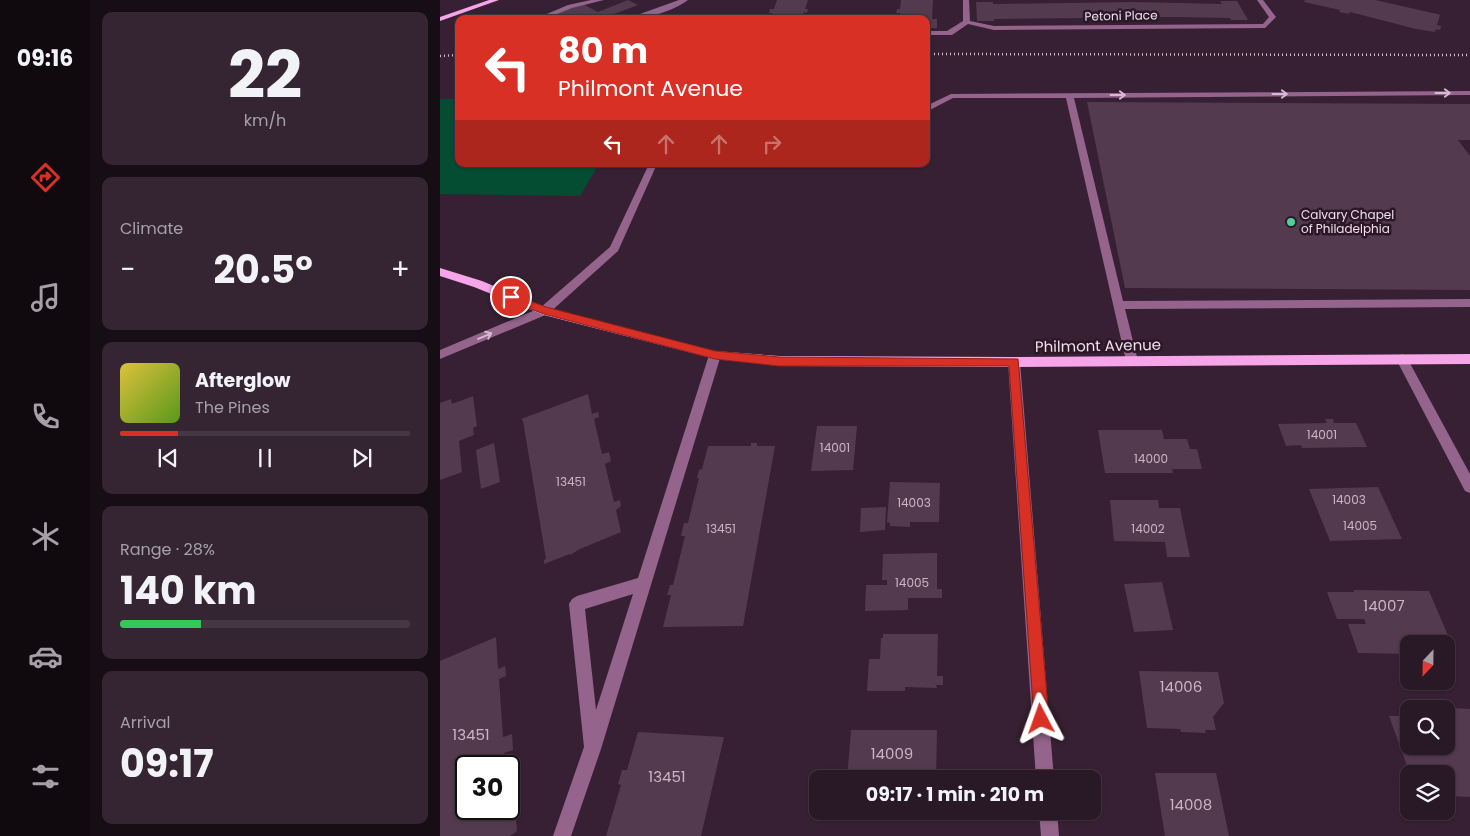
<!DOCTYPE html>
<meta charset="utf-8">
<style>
body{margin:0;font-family:Poppins,sans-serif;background:#352532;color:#f1f3f6;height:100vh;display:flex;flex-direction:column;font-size:19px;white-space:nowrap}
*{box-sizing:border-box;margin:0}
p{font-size:16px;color:#a5a0a7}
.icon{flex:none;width:28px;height:28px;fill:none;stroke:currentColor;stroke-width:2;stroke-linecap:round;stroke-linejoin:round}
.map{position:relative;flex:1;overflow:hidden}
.sheet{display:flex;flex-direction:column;gap:12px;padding:12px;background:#170d15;width:350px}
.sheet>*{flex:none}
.guide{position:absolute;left:15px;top:15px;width:475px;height:152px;border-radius:10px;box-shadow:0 1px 4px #0004,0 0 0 1px #453743;background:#d93025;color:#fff;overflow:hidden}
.needle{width:32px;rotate:202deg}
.buttons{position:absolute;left:960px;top:635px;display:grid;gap:10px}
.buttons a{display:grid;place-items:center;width:55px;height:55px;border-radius:10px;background:#291826;box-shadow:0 1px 4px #0004,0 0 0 1px #453743;font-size:25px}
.speed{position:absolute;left:15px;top:755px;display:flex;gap:10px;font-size:25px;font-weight:700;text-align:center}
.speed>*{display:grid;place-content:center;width:65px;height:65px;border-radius:50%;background:#291826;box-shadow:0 1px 4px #0004,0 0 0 1px #453743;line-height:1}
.speed .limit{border:2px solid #111;border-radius:8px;background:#fff;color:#111}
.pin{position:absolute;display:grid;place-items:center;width:42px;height:42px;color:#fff;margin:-21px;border:2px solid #fff;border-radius:50%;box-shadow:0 1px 5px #0007}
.me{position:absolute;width:55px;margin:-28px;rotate:356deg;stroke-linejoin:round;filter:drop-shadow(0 0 4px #0008)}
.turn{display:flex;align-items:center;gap:18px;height:105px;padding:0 20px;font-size:22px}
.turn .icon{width:65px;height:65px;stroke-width:2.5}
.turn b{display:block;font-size:35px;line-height:42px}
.lanes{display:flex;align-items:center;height:48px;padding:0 20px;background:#0003;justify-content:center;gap:25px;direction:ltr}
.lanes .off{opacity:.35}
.big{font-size:38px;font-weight:700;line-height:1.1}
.sheet .tile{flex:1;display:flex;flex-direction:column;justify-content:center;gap:8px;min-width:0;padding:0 18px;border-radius:10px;background:#352532}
.sheet .dial{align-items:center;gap:0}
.dial b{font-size:65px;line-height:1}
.song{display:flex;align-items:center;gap:15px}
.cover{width:60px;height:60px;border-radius:8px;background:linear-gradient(135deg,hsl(50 70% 55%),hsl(90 70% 35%))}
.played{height:5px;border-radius:2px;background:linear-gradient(90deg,#d93025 20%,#453743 20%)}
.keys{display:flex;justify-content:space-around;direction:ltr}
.heat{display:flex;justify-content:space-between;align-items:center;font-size:28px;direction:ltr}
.charge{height:8px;border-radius:4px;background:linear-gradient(90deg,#34c759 28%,#453743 0)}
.trip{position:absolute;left:369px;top:770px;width:292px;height:50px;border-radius:10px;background:#291826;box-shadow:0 1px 4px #0004,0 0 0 1px #453743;font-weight:700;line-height:50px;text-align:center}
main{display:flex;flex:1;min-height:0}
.dock{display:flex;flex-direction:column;width:90px;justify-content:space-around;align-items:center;background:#100a0f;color:#a5a0a7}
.dock .icon{width:35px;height:35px}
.dock .active{color:#d93025}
.dock b{font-size:22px;color:#f1f3f6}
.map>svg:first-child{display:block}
</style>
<main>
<nav class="dock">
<b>09:16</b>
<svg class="icon active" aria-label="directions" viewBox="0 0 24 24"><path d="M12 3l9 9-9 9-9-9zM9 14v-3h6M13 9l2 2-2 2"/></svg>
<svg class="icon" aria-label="music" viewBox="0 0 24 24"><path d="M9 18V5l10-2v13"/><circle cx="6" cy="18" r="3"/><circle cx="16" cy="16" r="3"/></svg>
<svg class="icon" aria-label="phone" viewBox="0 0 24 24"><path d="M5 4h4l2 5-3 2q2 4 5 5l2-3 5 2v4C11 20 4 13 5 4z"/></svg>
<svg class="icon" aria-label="climate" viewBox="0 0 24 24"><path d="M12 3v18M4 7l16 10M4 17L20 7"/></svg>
<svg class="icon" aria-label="car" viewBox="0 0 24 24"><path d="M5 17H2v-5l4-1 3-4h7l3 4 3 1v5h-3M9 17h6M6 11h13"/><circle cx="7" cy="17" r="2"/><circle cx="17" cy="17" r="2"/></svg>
<svg class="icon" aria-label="filters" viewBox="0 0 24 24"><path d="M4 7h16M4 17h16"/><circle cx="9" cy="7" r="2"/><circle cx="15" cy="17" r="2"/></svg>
</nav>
<section class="sheet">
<div class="tile dial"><b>22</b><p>km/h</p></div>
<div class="tile"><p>Climate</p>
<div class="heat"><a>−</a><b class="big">20.5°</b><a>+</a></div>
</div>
<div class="tile">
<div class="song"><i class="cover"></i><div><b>Afterglow</b><p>The Pines</p></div></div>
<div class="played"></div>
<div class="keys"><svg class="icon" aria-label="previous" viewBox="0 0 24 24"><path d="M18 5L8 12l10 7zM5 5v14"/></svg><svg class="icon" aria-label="pause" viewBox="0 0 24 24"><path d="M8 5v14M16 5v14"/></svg><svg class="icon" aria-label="next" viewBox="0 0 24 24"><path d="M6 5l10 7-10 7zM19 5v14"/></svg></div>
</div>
<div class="tile"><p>Range · 28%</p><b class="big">140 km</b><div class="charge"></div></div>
<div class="tile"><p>Arrival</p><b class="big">09:17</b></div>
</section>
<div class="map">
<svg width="1030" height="836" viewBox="0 0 1030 836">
<rect width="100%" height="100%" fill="#372033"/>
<polygon fill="#044d33" points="0,99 19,99 19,164 159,164 140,196 0,194"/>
<g fill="#533a4f">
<polygon points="188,0 198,5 166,17 169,19 128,19 118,13 143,4 158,12"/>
<polygon points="337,0 368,0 365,9 368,9 367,13 364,12 362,19 198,19 200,16 232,14 332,15 332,13 329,13 330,9 334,9"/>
<polygon points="461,0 493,0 492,19 497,19 497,28 486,28 486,19 460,19 460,13 456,13 457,9 460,9"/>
<polygon points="865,0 935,0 997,14 1000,15 997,25 1001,26 1000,30 996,29 995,32 976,29 910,12 909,14 899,12 900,10 864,2"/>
<polygon points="780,1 797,1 808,20 791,20 790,18 737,17 554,19 554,21 537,21 536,2 553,2 553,4 695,2 782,4"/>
<polygon points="647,102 1030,104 1030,140 1018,140 1030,156 1030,290 685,288"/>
<polygon points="148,394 152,414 158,412 159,417 154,419 162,454 169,452 171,461 165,464 174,502 180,500 181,506 176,510 181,532 140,549 130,555 130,554 104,564 104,560 106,559 83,421 81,419"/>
<polygon points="33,396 37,426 33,428 34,435 19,441 22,472 0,480 0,403 11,399 12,404"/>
<polygon points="885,419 893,419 894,423 916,423 927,447 862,448 861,445 846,446 838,424 887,423"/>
<polygon points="377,426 417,426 413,470 371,471"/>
<polygon points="658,430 722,430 724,439 747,439 750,449 757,449 762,469 732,469 733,473 665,473"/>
<polygon points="54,443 60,482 41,489 36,450"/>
<polygon points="311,443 317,443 317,446 335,446 303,626 223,627 231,595 227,595 230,585 233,585 245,536 241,536 244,523 248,523 259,478 257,478 259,470 262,469 268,446 311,446"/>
<polygon points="450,482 500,483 499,522 470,522 470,527 450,526 450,523 447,522"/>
<polygon points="938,487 962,539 890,541 869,489"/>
<polygon points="670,500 718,500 719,508 740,508 750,557 727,557 725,542 674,541"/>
<polygon points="446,507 445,530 420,532 421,508"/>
<polygon points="497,553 497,589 502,589 502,598 468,598 468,610 425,611 426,585 447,585 447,580 442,580 443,554"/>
<polygon points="722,582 733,630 694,632 684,584"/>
<polygon points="914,590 989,591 1016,654 1006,654 1006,644 969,644 969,654 918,653 908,624 926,624 924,619 897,619 887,592 914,592"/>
<polygon points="443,634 498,634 497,676 503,676 503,685 496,685 497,688 465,687 465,691 427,691 429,659 440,659 441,638 443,638"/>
<polygon points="56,637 58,669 65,666 66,676 59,679 63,737 72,734 73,750 64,753 65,766 26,766 26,809 68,809 69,821 76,818 77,831 70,836 0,836 0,661"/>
<polygon points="699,671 778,672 784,703 773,717 776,730 765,730 766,733 741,732 740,729 707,728"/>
<polygon points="1013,708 1030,709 1030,797 1006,796 1006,774 970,774 949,716 969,716 969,746 1006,746 1006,716 1016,716"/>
<polygon points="411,730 497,730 496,779 407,779"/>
<polygon points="198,732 284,737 261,836 166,836 181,785 178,784 182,770 187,770"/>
<polygon points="715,773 776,773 789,836 725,836"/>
</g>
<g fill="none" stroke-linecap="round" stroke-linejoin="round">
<g fill="#94648c" fill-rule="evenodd">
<polygon points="151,0 164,0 132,8 105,19 95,19 128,5"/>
<path d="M239,0H248C232,12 205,19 186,19Z"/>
<polygon points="523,0 529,0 530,21 554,26 823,24 829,17 817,0 823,0 836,17 825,28 554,30 528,24 512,35 486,35 486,31 507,31 523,21"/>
<polygon points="1030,91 1030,95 634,98 683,301 1030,299 1030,307 685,309 698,361 692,366 686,361 626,98 513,98 486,112 486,106 511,94"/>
<polygon points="209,164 217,164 178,251 108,314 0,359 0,350 100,308 170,247"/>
<path d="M275,351L281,355L161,749L131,836H113L144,747L129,604L132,599L137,596L198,578L269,355ZM193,594L156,710L145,609Z"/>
<polygon points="962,354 966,356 1030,474 1030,493 1025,491 956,359"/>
<polygon points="574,357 580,362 614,779 596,779 568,362"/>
<polygon points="599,811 617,811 619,836 601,836"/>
</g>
<g fill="#f6a5e9" fill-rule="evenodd">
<polygon points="49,0 59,0 0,21 0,17"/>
<polygon points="0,268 42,281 107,308 275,351 339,356 574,357 1030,354 1030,364 574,367 339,366 275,359 104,315 34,287 0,276"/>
</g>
<g stroke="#cdbcca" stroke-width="2.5" stroke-dasharray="1 3" stroke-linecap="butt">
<polyline points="486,54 1030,55"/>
<polyline points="0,56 19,55"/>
</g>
</g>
<defs><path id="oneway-shaft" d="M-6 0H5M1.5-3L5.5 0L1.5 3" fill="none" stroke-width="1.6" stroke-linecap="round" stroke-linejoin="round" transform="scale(1.25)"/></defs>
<g stroke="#d4bbcf">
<use href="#oneway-shaft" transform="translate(1003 93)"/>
<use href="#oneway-shaft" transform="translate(840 94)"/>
<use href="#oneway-shaft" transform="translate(678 95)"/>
<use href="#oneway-shaft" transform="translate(45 336) rotate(-23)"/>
</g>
<polygon fill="#d93025" stroke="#8d1f18" points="71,294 106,307 275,351 339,357 578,359 609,719 606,725 601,727 596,725 594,719 569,366 339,366 275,359 104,314 67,300 67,295"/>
<circle fill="#4dd39a" stroke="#2c1729" stroke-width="2" cx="851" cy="222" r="5"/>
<g text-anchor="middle" stroke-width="5" stroke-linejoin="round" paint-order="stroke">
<g font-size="12" fill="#efe0ec" stroke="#2c1729">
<text transform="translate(681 16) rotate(-1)" y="4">Petoni Place</text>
</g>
<g font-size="12" fill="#efe0ec" stroke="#2c1729" text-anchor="start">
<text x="861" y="219">Calvary Chapel<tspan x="861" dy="14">of Philadelphia</tspan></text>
</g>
<g font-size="12" fill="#c8b6c5">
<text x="882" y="439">14001</text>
<text x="395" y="452">14001</text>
<text x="711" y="463">14000</text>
<text x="131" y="486">13451</text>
<text x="909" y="504">14003</text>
<text x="474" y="507">14003</text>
<text x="920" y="530">14005</text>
<text x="281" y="533">13451</text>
<text x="708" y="533">14002</text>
<text x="472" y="587">14005</text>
</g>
<g font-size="15" fill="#efe0ec" stroke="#2c1729">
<text transform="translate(658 346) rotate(-1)" y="5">Philmont Avenue</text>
</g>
<g font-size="15" fill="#c8b6c5">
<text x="944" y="611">14007</text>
<text x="741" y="692">14006</text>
<text x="31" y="740">13451</text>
<text x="452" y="759">14009</text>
<text x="227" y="782">13451</text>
<text x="751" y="810">14008</text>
</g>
</g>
</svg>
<div class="buttons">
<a><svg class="needle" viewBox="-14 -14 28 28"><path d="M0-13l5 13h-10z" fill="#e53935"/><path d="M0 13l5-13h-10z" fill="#a5a0a7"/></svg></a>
<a><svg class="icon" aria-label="search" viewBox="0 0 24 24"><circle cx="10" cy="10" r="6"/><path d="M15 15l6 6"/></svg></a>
<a><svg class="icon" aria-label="layers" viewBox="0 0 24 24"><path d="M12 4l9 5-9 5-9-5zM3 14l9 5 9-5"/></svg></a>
</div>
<div class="speed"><div class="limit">30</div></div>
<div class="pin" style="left:71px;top:297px;background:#d93025"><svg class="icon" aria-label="arrive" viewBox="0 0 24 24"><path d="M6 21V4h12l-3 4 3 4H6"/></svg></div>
<svg class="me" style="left:601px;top:719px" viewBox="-20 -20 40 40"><path d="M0-17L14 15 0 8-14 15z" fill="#d93025" stroke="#fff" stroke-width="4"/></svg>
<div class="trip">09:17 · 1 min · 210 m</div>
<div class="guide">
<div class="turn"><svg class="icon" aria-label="left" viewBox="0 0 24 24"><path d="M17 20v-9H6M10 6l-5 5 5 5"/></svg><div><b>80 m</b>Philmont Avenue</div></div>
<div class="lanes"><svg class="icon" aria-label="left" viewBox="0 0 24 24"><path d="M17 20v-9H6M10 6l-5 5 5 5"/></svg><svg class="icon off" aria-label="ahead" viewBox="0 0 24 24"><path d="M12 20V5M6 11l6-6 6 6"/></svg><svg class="icon off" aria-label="ahead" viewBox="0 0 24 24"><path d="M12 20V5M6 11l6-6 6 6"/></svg><svg class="icon off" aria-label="right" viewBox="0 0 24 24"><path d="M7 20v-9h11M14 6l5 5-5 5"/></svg></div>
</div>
</div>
</main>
